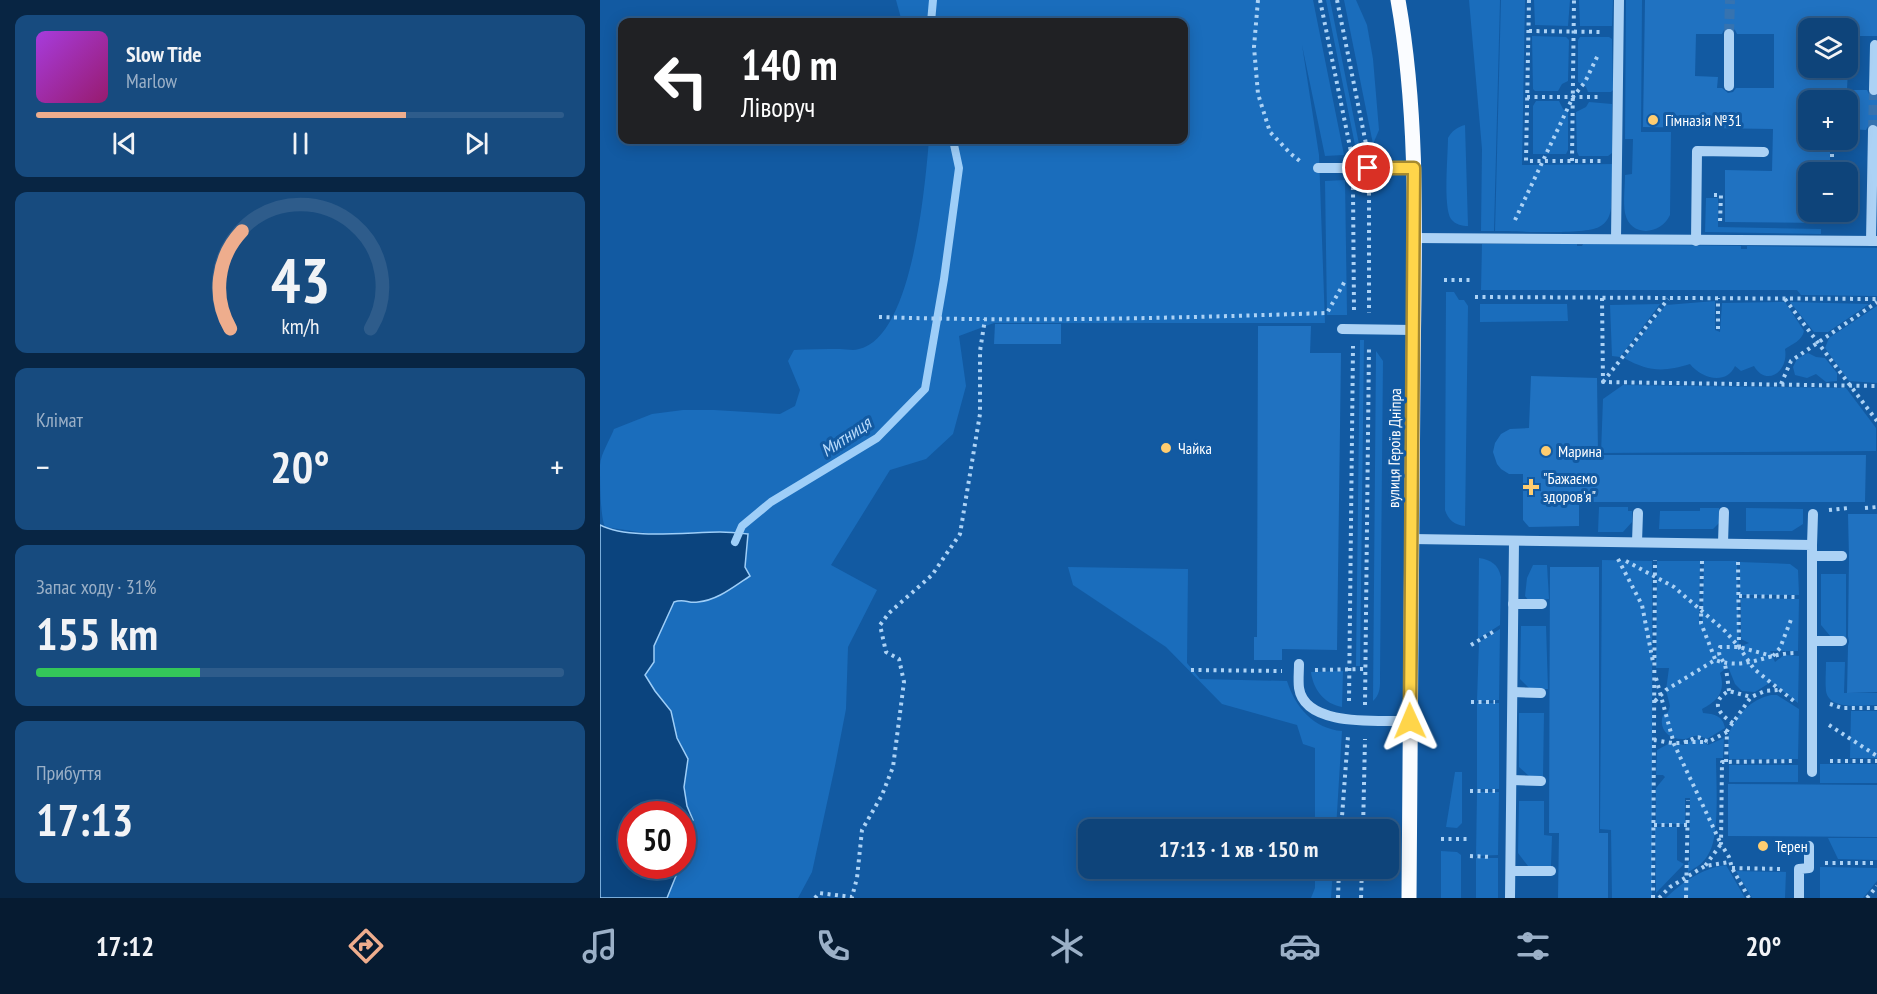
<!DOCTYPE html>
<html lang="uk">
<meta charset="utf-8">
<style>
body{margin:0;font-family:"PT Sans Narrow",sans-serif;background:#174b7f;color:#f1f3f6;height:100vh;display:flex;flex-direction:column;font-size:22px;white-space:nowrap}
*{box-sizing:border-box;margin:0}
p{font-size:20px;color:#9bb0c7}
.icon{flex:none;width:33px;height:33px;fill:none;stroke:currentColor;stroke-width:2;stroke-linecap:round;stroke-linejoin:round}
.map{position:relative;flex:1;overflow:hidden}
.panel{display:flex;flex-direction:column;gap:15px;padding:15px;background:#082543;width:600px}
.panel>*{flex:none}
.banner{position:absolute;left:18px;top:18px;width:570px;height:126px;border-radius:12px;box-shadow:0 3px 15px #0003,0 0 0 2px #2e5c8b;background:#202124;color:#fff;overflow:hidden}
.buttons{position:absolute;left:1198px;top:18px;display:grid;gap:12px}
.buttons a{display:grid;place-items:center;width:60px;height:60px;border-radius:12px;background:#0e447a;box-shadow:0 3px 15px #0003,0 0 0 2px #2e5c8b;font-size:30px}
.speed{position:absolute;left:18px;top:801px;display:flex;gap:12px;font-size:30px;font-weight:700;text-align:center}
.speed>*{display:grid;place-content:center;width:78px;height:78px;border-radius:50%;background:#0e447a;box-shadow:0 3px 15px #0003,0 0 0 2px #2e5c8b;line-height:1}
.speed .limit{border:9px solid #d22;background:#fff;color:#111}
.pin{position:absolute;display:grid;place-items:center;width:51px;height:51px;color:#fff;margin:-26px;border:3px solid #fff;border-radius:50%;box-shadow:0 2px 6px #0007}
.me{position:absolute;width:66px;margin:-33px;rotate:359deg;stroke-linejoin:round;filter:drop-shadow(0 0 4px #0008)}
.turn{display:flex;align-items:center;gap:21px;height:126px;padding:0 24px;font-size:27px}
.turn .icon{width:78px;height:78px;stroke-width:2.5}
.turn b{display:block;font-size:42px;line-height:51px}
.big{font-size:45px;font-weight:700;line-height:1.1}
.panel .card{flex:1;display:flex;flex-direction:column;justify-content:center;gap:9px;min-width:0;padding:0 21px;border-radius:12px;background:#174b7f}
.panel .dial{align-items:center;gap:0}
.dial svg{height:156px;overflow:visible;fill:none;stroke:#2e5c8b;stroke-width:7;stroke-linecap:round;text-anchor:middle}
.dial text{fill:#f1f3f6;stroke:none}
.song{display:flex;align-items:center;gap:18px}
.cover{width:72px;height:72px;border-radius:9px;background:linear-gradient(135deg,hsl(280 70% 55%),hsl(320 70% 35%))}
.played{height:6px;border-radius:3px;background:linear-gradient(90deg,#eead8d 70%,#2e5c8b 70%)}
.keys{display:flex;justify-content:space-around;direction:ltr}
.heat{display:flex;justify-content:space-between;align-items:center;font-size:33px;direction:ltr}
.charge{height:9px;border-radius:4px;background:linear-gradient(90deg,#34c759 31%,#2e5c8b 0)}
.trip{position:absolute;left:478px;top:819px;width:321px;height:60px;border-radius:12px;background:#0e447a;box-shadow:0 3px 15px #0003,0 0 0 2px #2e5c8b;font-weight:700;line-height:60px;text-align:center}
.dock{display:flex;height:96px;justify-content:space-around;align-items:center;background:#061b31;color:#9bb0c7}
.dock .icon{width:42px;height:42px}
.dock .active{color:#eead8d}
.dock b{font-size:27px;color:#f1f3f6}
main{display:flex;flex:1;min-height:0}
.map>svg:first-child{display:block}
</style>
<main>
<section class="panel">
<div class="card">
<div class="song"><i class="cover"></i><div><b>Slow Tide</b><p>Marlow</p></div></div>
<div class="played"></div>
<div class="keys"><svg class="icon" aria-label="previous" viewBox="0 0 24 24"><path d="M18 5L8 12l10 7zM5 5v14"/></svg><svg class="icon" aria-label="pause" viewBox="0 0 24 24"><path d="M8 5v14M16 5v14"/></svg><svg class="icon" aria-label="next" viewBox="0 0 24 24"><path d="M6 5l10 7-10 7zM19 5v14"/></svg></div>
</div>
<div class="card dial"><svg viewBox="0 0 100 80">
<path d="M14 69A42 42 0 1 1 86 69"/>
<path d="M14 69A42 42 0 0 1 20 19" stroke="#eead8d"/>
<text x="50" y="56" font-size="32" font-weight="700">43</text>
<text x="50" y="72" font-size="11">km/h</text>
</svg></div>
<div class="card"><p>Клімат</p>
<div class="heat"><a>−</a><b class="big">20°</b><a>+</a></div>
</div>
<div class="card"><p>Запас ходу · 31%</p><b class="big">155 km</b><div class="charge"></div></div>
<div class="card"><p>Прибуття</p><b class="big">17:13</b></div>
</section>
<div class="map">
<svg width="1277" height="898" viewBox="0 0 1277 898">
<rect width="100%" height="100%" fill="#125aa2"/>
<g fill="#1a6dbc">
<path d="M296,0H713L744,155L725,156L702,45L719,155L725,323H394L359,336L366,386L353,434L326,459L290,470L231,565L277,590L248,647L246,709L235,766L212,872L198,898H67L80,866H82L84,828L93,820L87,806L84,787L88,759L77,738L71,711L55,691L45,675L54,662V646L74,602C85,599 88,604 98,602C118,600 133,587 149,576L145,567L148,534L122,532L59,535L5,527C0,515 0,480 0,465C1,453 10,440 14,429L52,414L83,410H114L180,414L195,406L200,390L188,361L194,350C209,349 225,349 240,349C246,349 253,351 259,349C313,337 325,185 329,140H584V22H302Z"/>
<polygon points="726,0 730,0 761,154 757,155"/>
<polygon points="744,0 756,0 767,25 773,59 779,130 773,144"/>
<polygon points="869,0 900,0 894,231 881,231 882,149"/>
<path d="M901,0H925L922,165L1013,164L1011,208C1010,216 1007,223 999,227C984,235 916,231 895,231Z"/>
<polygon points="934,0 970,0 968,26 935,25"/>
<polygon points="979,0 1013,0 1012,26 980,26"/>
<path d="M1026,0H1042L1041,132H1071L1070,215C1061,235 1030,238 1025,213C1023,201 1025,187 1025,175L1032,174L1033,139H1025Z"/>
<polygon points="932,36 966,37 969,40 968,81 962,84 958,91 935,91 933,89"/>
<polygon points="980,37 1009,37 1012,39 1013,90 1011,92 988,92 986,87 978,82 978,40"/>
<polygon points="936,101 959,101 963,109 968,112 968,150 966,154 933,154 933,106"/>
<polygon points="989,102 1012,104 1012,153 1008,156 979,156 977,152 976,112 986,107"/>
<path d="M865,125L868,226C862,226 856,225 851,219C843,207 848,155 848,138C852,131 857,127 865,125Z"/>
<polygon points="745,180 747,315 727,315 725,181"/>
<polygon points="1106,198 1118,198 1118,227 1221,229 1221,234 1105,232"/>
<polygon points="882,244 977,244 977,246 982,246 983,244 1141,246 1141,249 1147,249 1147,246 1277,248 1277,296 1201,295 1197,290 881,290"/>
<path d="M846,292H854L859,300H864L868,306L865,526C855,525 848,520 845,510Z"/>
<path d="M1115,301V330L1120,332L1122,303L1185,302L1204,331C1202,341 1192,344 1185,349C1189,372 1166,387 1154,366L1141,371L1135,366C1126,386 1101,378 1090,364C1064,372 1049,372 1024,358L1066,305Z"/>
<polygon points="1190,302 1269,304 1228,332 1214,332"/>
<polygon points="880,304 967,304 968,321 880,322"/>
<polygon points="1060,304 1020,357 1012,356 1010,305"/>
<polygon points="1277,306 1277,383 1249,381 1225,348 1229,338"/>
<polygon points="760,340 764,340 760,666 756,666"/>
<path d="M776,351L783,361L780,675C780,685 781,694 773,701Z"/>
<polygon points="1208,353 1216,357 1225,358 1237,373 1237,381 1226,382 1216,374 1207,378 1195,375 1193,367 1197,359"/>
<polygon points="1023,385 1246,388 1276,428 1276,451 1001,453 1003,399"/>
<polygon points="999,507 1028,507 1028,511 1032,511 1032,522 1023,532 998,532"/>
<polygon points="1100,508 1119,508 1119,523 1113,529 1059,529 1060,511 1100,511"/>
<polygon points="1146,508 1203,509 1203,524 1192,531 1146,531"/>
<path d="M879,558C891,560 898,564 901,577L900,625L878,639Z"/>
<polygon points="1002,560 1052,561 1052,898 1012,898 1011,830 1000,829"/>
<path d="M1057,561H1100L1099,622L1102,623L1104,561H1137L1139,647L1149,643L1141,639V598L1199,599L1198,651H1170L1175,662L1184,655L1199,656L1198,703L1171,682L1155,692L1142,691L1135,684L1129,669H1125L1120,673C1126,691 1118,701 1102,709L1103,713C1115,714 1123,716 1125,728L1107,739C1104,738 1101,736 1098,736C1093,735 1089,739 1084,739C1069,740 1058,729 1063,715L1068,712L1070,706L1066,690L1069,668H1056Z"/>
<polygon points="1140,562 1190,564 1198,570 1199,595 1140,595"/>
<polygon points="933,565 947,565 949,599 929,601 925,596 927,578"/>
<path d="M468,567L588,569L587,663L600,679L687,681C695,707 714,729 742,731L736,829H715V748L703,744L697,725L622,704L566,647L473,585Z"/>
<polygon points="1221,574 1246,574 1246,637 1231,637 1221,625"/>
<polygon points="921,626 946,626 948,689 930,689 920,679"/>
<polygon points="900,629 899,700 877,701 879,642"/>
<path d="M1226,662H1245L1244,693H1277V705C1263,705 1229,711 1226,691C1225,682 1226,672 1226,662Z"/>
<path d="M743,671L742,707C724,704 713,689 711,672Z"/>
<path d="M1171,695H1177L1199,709L1198,759H1129C1129,752 1127,741 1129,734C1135,715 1152,699 1171,695Z"/>
<rect x="877" y="703" width="22" height="86"/>
<polygon points="1251,711 1277,711 1277,758 1250,758"/>
<polygon points="919,713 944,713 943,777 929,776 919,767"/>
<path d="M1124,738L1123,758H1116C1116,781 1120,836 1109,853C1104,863 1097,867 1088,872V862L1090,861V798H1085V824H1056V788L1065,777L1063,775H1056L1057,750L1070,743L1085,745C1094,738 1099,738 1108,745Z"/>
<rect x="1220" y="764" width="57" height="19"/>
<rect x="1129" y="765" width="69" height="17"/>
<polygon points="855,772 862,772 862,823 857,828 846,827"/>
<polygon points="877,792 899,792 898,855 876,856"/>
<polygon points="919,801 944,801 944,835 952,836 951,866 928,866 918,853"/>
<polygon points="1055,827 1077,827 1077,860 1084,864 1056,893"/>
<polygon points="1228,838 1277,838 1277,860 1238,859"/>
<polygon points="841,851 857,852 861,855 861,898 841,898"/>
<rect x="876" y="858" width="22" height="40"/>
<path d="M1126,865L1145,898H1066C1082,882 1103,868 1126,865Z"/>
<polygon points="1220,867 1277,868 1277,881 1263,898 1220,898"/>
<polygon points="715,869 733,869 731,898 711,898 715,888"/>
<polygon points="1136,871 1186,872 1185,898 1152,898"/>
</g>
<path fill="#0b447e" stroke="#9ecef8" stroke-width="1.5" d="M0,525C28,540 88,532 120,532C129,532 139,533 148,534L145,567L150,576C133,587 118,600 98,602C88,604 85,598 74,602L54,646V662L45,675L55,691L71,711L77,738L88,759L84,787L87,806L93,820L84,828L83,834L82,814H32V866H80L67,898H0Z"/>
<g fill="none" stroke-linecap="round" stroke-linejoin="round">
<g stroke="#9ecef8" stroke-width="8">
<polyline points="331,22 333,0"/>
<polyline points="135,542 142,526 171,502 277,438 325,389 344,279 359,168 353,140"/>
</g>
</g>
<g fill="#2072c1" fill-rule="evenodd">
<path d="M1045,0H1277V36H1248V60V28H1209V68H1248L1247,90H1267L1270,96L1277,97V124L1270,123L1266,130L1248,129V100H1209V140H1230V172H1209V212H1230L1229,223L1125,222V170L1172,171L1173,129L1043,127ZM1130,27L1135,30L1137,34H1174V88H1136L1133,92L1128,93L1122,88H1117L1118,77L1095,76L1096,34H1122L1125,28Z"/>
<polygon points="395,324 461,324 461,344 394,344"/>
<polygon points="658,326 711,326 710,353 741,353 737,650 682,649 682,660 654,660 654,637 657,637"/>
<polygon points="931,376 997,378 998,455 1266,455 1265,502 979,502 979,526 929,527 923,520 923,474 909,474 901,469 897,464 893,452 895,443 901,434 910,429 929,428"/>
<polygon points="1248,514 1277,514 1277,692 1247,693 1248,646 1249,642 1248,636 1249,557"/>
<polygon points="950,567 999,567 999,833 1008,833 1008,898 958,898 959,833 949,833"/>
<polygon points="1128,784 1277,785 1277,837 1128,836"/>
</g>
<g fill="none" stroke-linecap="round" stroke-linejoin="round">
<g stroke="#3673b0" stroke-width="10" stroke-dasharray="10 5" stroke-linecap="butt">
<polyline points="1129,34 1130,0"/>
<polyline points="1273,130 1274,90"/>
</g>
<g stroke="#acd2f5" stroke-width="4" stroke-dasharray="3 4.5" stroke-linecap="butt">
<polyline points="658,0 654,47 658,94 670,132 691,154 701,162"/>
<polyline points="720,0 751,152"/>
<polyline points="737,0 767,149"/>
<polyline points="929,0 926,161 1001,161"/>
<polyline points="929,31 1003,32"/>
<polyline points="927,97 1002,97"/>
<polyline points="972,161 974,0"/>
<polyline points="1232,172 1232,140"/>
<polyline points="769,185 769,313"/>
<polyline points="753,187 754,311"/>
<polyline points="1114,195 1121,195 1120,222"/>
<polyline points="1232,214 1255,214"/>
<polyline points="915,220 973,97 985,82 999,53"/>
<polyline points="844,280 874,280"/>
<polyline points="875,297 1277,299"/>
<polyline points="1002,298 1003,382 1277,386"/>
<polyline points="1185,299 1277,421"/>
<path d="M279,317C428,322 578,318 727,313L745,281"/>
<polyline points="1118,329 1118,298"/>
<polyline points="1003,382 1068,299"/>
<polyline points="1181,384 1191,361 1277,302"/>
<polyline points="1265,508 1277,507"/>
<polyline points="1229,510 1248,508"/>
<polyline points="1018,559 1042,605 1053,662"/>
<polyline points="1026,561 1074,587 1125,631 1139,647 1154,669 1195,702"/>
<polyline points="1102,561 1101,623 1115,659"/>
<polyline points="1138,562 1139,647"/>
<polyline points="1139,596 1195,597"/>
<polyline points="871,645 896,630"/>
<polyline points="1173,656 1180,648 1192,617"/>
<polyline points="591,670 682,671"/>
<polyline points="715,670 766,669"/>
<polyline points="1056,678 1074,744 1121,844 1105,866"/>
<path d="M1129,691C1128,683 1127,673 1125,665C1122,658 1117,656 1120,647H1139L1172,656"/>
<polyline points="749,701 753,346"/>
<path d="M1055,701L1066,690L1115,660C1147,671 1165,653 1196,653"/>
<polyline points="871,702 895,702"/>
<polyline points="1230,704 1242,708 1277,708"/>
<polyline points="765,705 769,346"/>
<path d="M1133,723C1118,714 1110,701 1129,691L1151,697"/>
<polyline points="1229,725 1277,756"/>
<path d="M1054,740C1062,741 1077,745 1085,742C1097,739 1094,733 1108,742L1127,732"/>
<polyline points="1085,742 1108,742"/>
<polyline points="1230,761 1277,761"/>
<polyline points="1126,762 1127,731 1151,697 1165,691 1178,690"/>
<polyline points="870,791 895,791"/>
<polyline points="1054,825 1087,825"/>
<polyline points="741,830 748,736"/>
<polyline points="763,830 765,739"/>
<polyline points="841,839 870,839"/>
<polyline points="870,856 892,857"/>
<polyline points="1225,863 1277,863"/>
<polyline points="1132,868 1183,869"/>
<polyline points="215,898 219,893 252,897 257,878 262,830 282,795 293,767 304,682 299,659 286,652 280,625 289,613 332,575 360,534 380,414 380,351 385,319"/>
<polyline points="738,898 739,868"/>
<polyline points="761,898 762,868"/>
<polyline points="1053,898 1055,560"/>
<polyline points="1059,898 1070,887 1105,866 1130,862"/>
<polyline points="1086,898 1088,800"/>
<polyline points="1149,898 1132,868 1129,857 1121,844 1122,762 1195,761"/>
<polyline points="1267,898 1277,886"/>
</g>
<g stroke="#acd2f5" stroke-width="10">
<polyline points="1129,86 1129,34"/>
<polyline points="1274,90 1275,45"/>
<polyline points="718,168 814,168"/>
<polyline points="815,238 1277,241"/>
<polyline points="1016,239 1019,0"/>
<polyline points="1096,241 1097,151 1164,152"/>
<polyline points="1271,241 1273,130"/>
<polyline points="742,329 813,330"/>
<polyline points="812,539 1212,545 1212,772"/>
<polyline points="1037,542 1038,513"/>
<polyline points="1123,543 1124,512"/>
<polyline points="1212,545 1213,514"/>
<polyline points="1212,556 1242,556"/>
<polyline points="913,604 942,604"/>
<polyline points="1212,641 1242,641"/>
<path d="M699,664C699,672 698,680 699,688C705,728 781,720 810,721"/>
<polyline points="913,692 941,693"/>
<polyline points="912,780 941,781"/>
<polyline points="911,871 951,871"/>
<polyline points="910,898 914,541"/>
<polyline points="1199,898 1199,869 1209,868 1209,846"/>
</g>
<path stroke="#fafcff" stroke-width="15" d="M798,0C820,124 814,250 813,376C812,550 810,724 809,898"/>
</g>
<g fill="none" stroke-linecap="round" stroke-linejoin="round">
<defs>
<polyline id="route" points="768,168 814,168 810,721"/>
</defs>
<use href="#route" stroke="#a68a30" stroke-width="15"/>
<use href="#route" stroke="#ffd54a" stroke-width="10"/>
</g>
<g fill="#ffcd70" stroke="#125aa2" stroke-width="2">
<circle cx="1053" cy="120" r="6"/>
<circle cx="566" cy="448" r="6"/>
<circle cx="946" cy="451" r="6"/>
<path d="M928 478h6v6h6v6h-6v6h-6v-6h-6v-6h6z"/>
<circle cx="1163" cy="846" r="6"/>
</g>
<g text-anchor="middle" stroke-width="6" stroke-linejoin="round" paint-order="stroke">
<g font-size="16" fill="#fff" stroke="#125aa2" text-anchor="start">
<text x="1065" y="126">Гімназія №31</text>
<text x="578" y="454">Чайка</text>
<text x="958" y="457">Марина</text>
<text x="943" y="484">"Бажаємо<tspan x="943" dy="18">здоров'я"</tspan></text>
<text x="1175" y="852">Терен</text>
</g>
<g font-size="16" fill="#fff" stroke="#125aa2">
<text transform="translate(794 448) rotate(-89)" y="6">вулиця Героїв Дніпра</text>
</g>
<g font-size="18" font-style="italic" fill="#b9dbfb" stroke="#125aa2">
<text transform="translate(246 437) rotate(-34)" y="6">Митниця</text>
</g>
</g>
</svg>
<div class="buttons">
<a><svg class="icon" aria-label="layers" viewBox="0 0 24 24"><path d="M12 4l9 5-9 5-9-5zM3 14l9 5 9-5"/></svg></a>
<a>+</a>
<a>−</a>
</div>
<div class="speed"><div class="limit">50</div></div>
<div class="pin" style="left:768px;top:168px;background:#d93025"><svg class="icon" aria-label="arrive" viewBox="0 0 24 24"><path d="M6 21V4h12l-3 4 3 4H6"/></svg></div>
<svg class="me" style="left:810px;top:721px" viewBox="-20 -20 40 40"><path d="M0-17L14 15 0 8-14 15z" fill="#ffd54a" stroke="#fff" stroke-width="4"/></svg>
<div class="trip">17:13 · 1 хв · 150 m</div>
<div class="banner">
<div class="turn"><svg class="icon" aria-label="left" viewBox="0 0 24 24"><path d="M17 20v-9H6M10 6l-5 5 5 5"/></svg><div><b>140 m</b>Ліворуч</div></div>
</div>
</div>
</main>
<nav class="dock">
<b>17:12</b>
<svg class="icon active" aria-label="directions" viewBox="0 0 24 24"><path d="M12 3l9 9-9 9-9-9zM9 14v-3h6M13 9l2 2-2 2"/></svg>
<svg class="icon" aria-label="music" viewBox="0 0 24 24"><path d="M9 18V5l10-2v13"/><circle cx="6" cy="18" r="3"/><circle cx="16" cy="16" r="3"/></svg>
<svg class="icon" aria-label="phone" viewBox="0 0 24 24"><path d="M5 4h4l2 5-3 2q2 4 5 5l2-3 5 2v4C11 20 4 13 5 4z"/></svg>
<svg class="icon" aria-label="climate" viewBox="0 0 24 24"><path d="M12 3v18M4 7l16 10M4 17L20 7"/></svg>
<svg class="icon" aria-label="car" viewBox="0 0 24 24"><path d="M5 17H2v-5l4-1 3-4h7l3 4 3 1v5h-3M9 17h6M6 11h13"/><circle cx="7" cy="17" r="2"/><circle cx="17" cy="17" r="2"/></svg>
<svg class="icon" aria-label="filters" viewBox="0 0 24 24"><path d="M4 7h16M4 17h16"/><circle cx="9" cy="7" r="2"/><circle cx="15" cy="17" r="2"/></svg>
<b>20°</b>
</nav>
